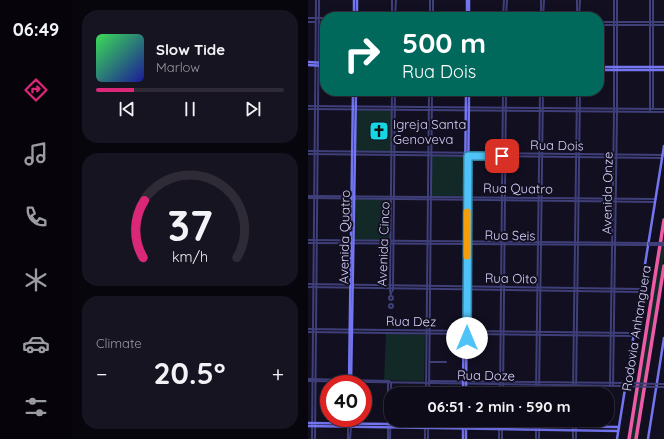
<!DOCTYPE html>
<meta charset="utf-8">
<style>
body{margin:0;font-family:Quicksand,sans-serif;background:#171421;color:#f1f3f6;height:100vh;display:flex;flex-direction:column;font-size:15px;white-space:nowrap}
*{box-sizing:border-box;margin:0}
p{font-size:13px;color:#9b9ba2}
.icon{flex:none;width:22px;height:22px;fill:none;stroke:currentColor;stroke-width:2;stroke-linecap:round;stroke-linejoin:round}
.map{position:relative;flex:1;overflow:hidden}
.side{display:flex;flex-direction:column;gap:10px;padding:10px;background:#08060d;width:236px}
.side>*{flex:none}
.guide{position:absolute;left:12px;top:12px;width:284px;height:84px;border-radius:16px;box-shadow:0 2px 10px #0003,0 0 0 1px #2e2b37;background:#00695c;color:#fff;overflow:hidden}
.speed{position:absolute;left:12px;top:375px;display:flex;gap:8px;font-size:20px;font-weight:700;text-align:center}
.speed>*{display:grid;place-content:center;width:52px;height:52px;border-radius:50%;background:#0e0b18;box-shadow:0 2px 10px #0003,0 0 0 1px #2e2b37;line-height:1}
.speed .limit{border:6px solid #d22;background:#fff;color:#111}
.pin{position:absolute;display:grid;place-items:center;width:34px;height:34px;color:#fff;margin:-17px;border-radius:8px;box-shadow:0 2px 6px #0006}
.me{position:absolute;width:44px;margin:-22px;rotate:0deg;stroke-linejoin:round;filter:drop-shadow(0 0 3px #0008)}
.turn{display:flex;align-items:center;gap:14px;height:84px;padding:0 16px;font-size:18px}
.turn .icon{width:52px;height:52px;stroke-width:2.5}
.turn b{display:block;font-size:28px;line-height:34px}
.big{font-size:30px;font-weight:800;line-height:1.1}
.side .tile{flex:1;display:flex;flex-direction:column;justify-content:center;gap:6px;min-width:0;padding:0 14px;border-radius:16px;background:#171421}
.side .dial{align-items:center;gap:0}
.dial svg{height:104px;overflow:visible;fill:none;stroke:#2e2b37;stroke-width:7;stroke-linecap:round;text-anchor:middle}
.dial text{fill:#f1f3f6;stroke:none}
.song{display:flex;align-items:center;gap:12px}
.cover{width:48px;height:48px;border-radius:6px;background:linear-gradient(135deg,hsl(130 70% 55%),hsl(240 70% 35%))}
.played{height:4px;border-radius:2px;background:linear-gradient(90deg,#db2777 20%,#2e2b37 20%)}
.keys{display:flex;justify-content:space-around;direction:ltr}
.heat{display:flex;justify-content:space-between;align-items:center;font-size:22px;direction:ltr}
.trip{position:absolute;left:76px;top:387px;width:230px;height:40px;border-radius:16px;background:#0e0b18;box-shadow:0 2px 10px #0003,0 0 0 1px #2e2b37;font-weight:800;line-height:40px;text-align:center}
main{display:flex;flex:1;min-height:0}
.tabs{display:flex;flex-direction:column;width:72px;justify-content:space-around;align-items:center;background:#06040a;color:#9b9ba2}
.tabs .icon{width:28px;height:28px}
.tabs .selected{color:#db2777}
.tabs b{font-size:18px;color:#f1f3f6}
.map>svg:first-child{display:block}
</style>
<main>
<nav class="tabs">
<b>06:49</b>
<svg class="icon selected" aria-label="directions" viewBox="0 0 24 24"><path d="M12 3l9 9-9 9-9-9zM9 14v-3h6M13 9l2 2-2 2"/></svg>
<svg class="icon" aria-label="music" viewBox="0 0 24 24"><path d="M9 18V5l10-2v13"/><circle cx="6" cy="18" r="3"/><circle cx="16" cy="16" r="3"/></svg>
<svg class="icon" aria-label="phone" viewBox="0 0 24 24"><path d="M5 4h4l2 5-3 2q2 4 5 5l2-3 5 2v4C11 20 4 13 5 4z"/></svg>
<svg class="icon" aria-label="climate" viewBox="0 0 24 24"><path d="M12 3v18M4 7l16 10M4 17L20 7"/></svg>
<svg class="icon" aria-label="car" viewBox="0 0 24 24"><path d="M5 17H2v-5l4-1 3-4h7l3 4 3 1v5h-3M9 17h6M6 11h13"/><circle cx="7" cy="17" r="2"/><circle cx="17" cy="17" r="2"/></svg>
<svg class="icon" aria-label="filters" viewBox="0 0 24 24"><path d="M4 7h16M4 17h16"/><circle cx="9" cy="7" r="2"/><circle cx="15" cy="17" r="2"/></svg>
</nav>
<section class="side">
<div class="tile">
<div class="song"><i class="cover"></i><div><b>Slow Tide</b><p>Marlow</p></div></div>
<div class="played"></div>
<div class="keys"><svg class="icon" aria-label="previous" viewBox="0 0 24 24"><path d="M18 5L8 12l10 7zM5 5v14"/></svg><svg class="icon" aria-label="pause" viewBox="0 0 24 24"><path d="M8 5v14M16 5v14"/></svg><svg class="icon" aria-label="next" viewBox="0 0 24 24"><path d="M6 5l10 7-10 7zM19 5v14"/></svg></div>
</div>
<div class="tile dial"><svg viewBox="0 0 100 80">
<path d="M14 69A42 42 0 1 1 86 69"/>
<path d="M14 69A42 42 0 0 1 15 25" stroke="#db2777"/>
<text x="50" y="56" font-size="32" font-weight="700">37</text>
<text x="50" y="72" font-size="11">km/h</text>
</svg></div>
<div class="tile"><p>Climate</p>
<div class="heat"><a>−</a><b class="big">20.5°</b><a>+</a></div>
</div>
</section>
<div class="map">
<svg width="356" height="439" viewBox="0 0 356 439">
<rect width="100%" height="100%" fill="#120f20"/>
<g fill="#132928">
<polygon points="48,110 84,110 83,152 47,151"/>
<polygon points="124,155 157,155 157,197 123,197"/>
<polygon points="46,199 83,199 83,241 46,240"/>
<polygon points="356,230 356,257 328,433 327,439 322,439"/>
<polygon points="78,333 117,335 116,382 76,380"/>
</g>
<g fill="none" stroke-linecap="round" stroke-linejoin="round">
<g stroke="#3f3f7a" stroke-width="2">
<polyline points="269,0 269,17"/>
<polyline points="342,0 342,111"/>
<polyline points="345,0 345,109"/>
<polyline points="84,17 84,0"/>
<polyline points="87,17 88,0"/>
<polyline points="122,17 122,0"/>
<polyline points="125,17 125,0"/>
<polyline points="195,17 196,0"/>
<polyline points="198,17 199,0"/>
<polyline points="233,17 233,0"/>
<polyline points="235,17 236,0"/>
<polyline points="271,17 272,0"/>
<polyline points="0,18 17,18"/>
<polyline points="0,22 7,22"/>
<polyline points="11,22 17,22"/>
<polyline points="291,22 356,22"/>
<polyline points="291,25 356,25"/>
<polyline points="0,106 356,109"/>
<polyline points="0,109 356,112"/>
<polyline points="0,151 355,155"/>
<polyline points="0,154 354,158"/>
<polyline points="0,196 348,199"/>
<polyline points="0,198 347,202"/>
<polyline points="0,240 341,243"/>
<polyline points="0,243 341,245"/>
<polyline points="0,284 333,289"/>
<polyline points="0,287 333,292"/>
<polyline points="83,293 85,290 87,91"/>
<circle cx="83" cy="298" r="2"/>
<polyline points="83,296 82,290 84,91"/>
<circle cx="83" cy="306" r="2"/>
<polyline points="0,329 326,333"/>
<polyline points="0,332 326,336"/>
<polyline points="122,362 138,362"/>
<polyline points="0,379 81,381 83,383 83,394"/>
<polyline points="0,381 317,386"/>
<polyline points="121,381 318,383"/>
<polyline points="349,384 356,384"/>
<polyline points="302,386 306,112 306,0"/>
<polyline points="305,386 309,113 309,0"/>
<polyline points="348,387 356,387"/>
<polyline points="118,394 121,91"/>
<polyline points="121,394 124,91"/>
<polyline points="192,394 195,91"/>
<polyline points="195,394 198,91"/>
<polyline points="228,394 232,91"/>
<polyline points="231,394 235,91"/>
<polyline points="265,394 269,91"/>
<polyline points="268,394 272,91"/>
<polyline points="4,439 8,0"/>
<polyline points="7,439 11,0"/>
<polyline points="40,439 40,427"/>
<polyline points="42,439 43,427"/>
<polyline points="80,439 80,382"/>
<polyline points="82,439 83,400"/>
<polyline points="117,439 117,420"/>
<polyline points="120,439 120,420"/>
<polyline points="191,439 191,420"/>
<polyline points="194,439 194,420"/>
<polyline points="228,439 228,420"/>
<polyline points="231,439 231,420"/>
<polyline points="265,439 265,420"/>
<polyline points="268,439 268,420"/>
</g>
<g stroke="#7375f1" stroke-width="2.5">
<polyline points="46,17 46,0"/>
<polyline points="49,17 49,0"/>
<polyline points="159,17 159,0"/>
<polyline points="161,17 161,0"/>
<polyline points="0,62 17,63"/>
<polyline points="0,65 17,66"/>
<polyline points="291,67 356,67"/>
<polyline points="291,70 356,70"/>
<polyline points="41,384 45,91"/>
<polyline points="43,384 48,91"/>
<polyline points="155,394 158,91"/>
<polyline points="158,394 161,91"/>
<polyline points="0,423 311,427"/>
<polyline points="43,424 43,418"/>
<polyline points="0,426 310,431"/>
<polyline points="155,439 155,420"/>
<polyline points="158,439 158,420"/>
<polyline points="309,439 356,146"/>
<polyline points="340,439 356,338"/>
</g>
<g stroke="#ee5aa7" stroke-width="3.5">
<polyline points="321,439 356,220"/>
<polyline points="328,439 356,266"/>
</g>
<g stroke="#3f3f7a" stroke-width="2">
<polyline points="341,243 356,243"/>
<polyline points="341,245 356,245"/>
<polyline points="318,383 349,384"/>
<polyline points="317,386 348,387"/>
</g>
</g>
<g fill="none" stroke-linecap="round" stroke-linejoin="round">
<defs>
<polyline id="route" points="159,338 160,156 194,156"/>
</defs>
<use href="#route" stroke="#337fa1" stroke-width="10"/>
<use href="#route" stroke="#4fc3f7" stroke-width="7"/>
<polyline stroke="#f59e0b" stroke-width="7" points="159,256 159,212"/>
</g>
<defs>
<symbol id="church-square" viewBox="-11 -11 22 22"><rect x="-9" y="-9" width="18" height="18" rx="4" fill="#17d6e3" stroke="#120f20"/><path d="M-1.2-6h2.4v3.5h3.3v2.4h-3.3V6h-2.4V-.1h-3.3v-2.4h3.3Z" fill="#111"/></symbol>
</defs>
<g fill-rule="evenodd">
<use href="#church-square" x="60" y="120" width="22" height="22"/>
</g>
<g text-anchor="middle" stroke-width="4" stroke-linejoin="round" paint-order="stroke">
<g font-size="13" fill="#d6d3fb" stroke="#120f20" text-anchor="start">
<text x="85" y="129">Igreja Santa<tspan x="85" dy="15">Genoveva</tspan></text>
</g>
<g font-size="13" fill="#d6d3fb" stroke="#120f20">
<text transform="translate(249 145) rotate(1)" y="5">Rua Dois</text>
<text transform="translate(210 188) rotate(1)" y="5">Rua Quatro</text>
<text transform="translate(299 193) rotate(-89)" y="5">Avenida Onze</text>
<text transform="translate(202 235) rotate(1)" y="5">Rua Seis</text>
<text transform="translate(36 237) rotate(-89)" y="5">Avenida Quatro</text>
<text transform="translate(75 244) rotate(-88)" y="5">Avenida Cinco</text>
<text transform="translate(203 278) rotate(1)" y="5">Rua Oito</text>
<text transform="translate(103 321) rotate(1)" y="5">Rua Dez</text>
<text transform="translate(328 328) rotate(-81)" y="5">Rodovia Anhanguera</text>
<text transform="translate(178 375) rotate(1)" y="5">Rua Doze</text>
</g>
</g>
</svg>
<div class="speed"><div class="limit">40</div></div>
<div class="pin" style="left:194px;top:156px;background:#d93025"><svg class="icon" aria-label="arrive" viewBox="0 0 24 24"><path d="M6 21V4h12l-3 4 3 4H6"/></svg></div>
<svg class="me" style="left:159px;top:338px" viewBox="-20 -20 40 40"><circle r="19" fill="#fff"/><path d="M0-13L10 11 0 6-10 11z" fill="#4fc3f7"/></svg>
<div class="trip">06:51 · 2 min · 590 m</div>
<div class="guide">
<div class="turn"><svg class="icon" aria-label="right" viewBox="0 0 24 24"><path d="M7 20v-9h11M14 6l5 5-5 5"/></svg><div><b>500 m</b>Rua Dois</div></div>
</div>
</div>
</main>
